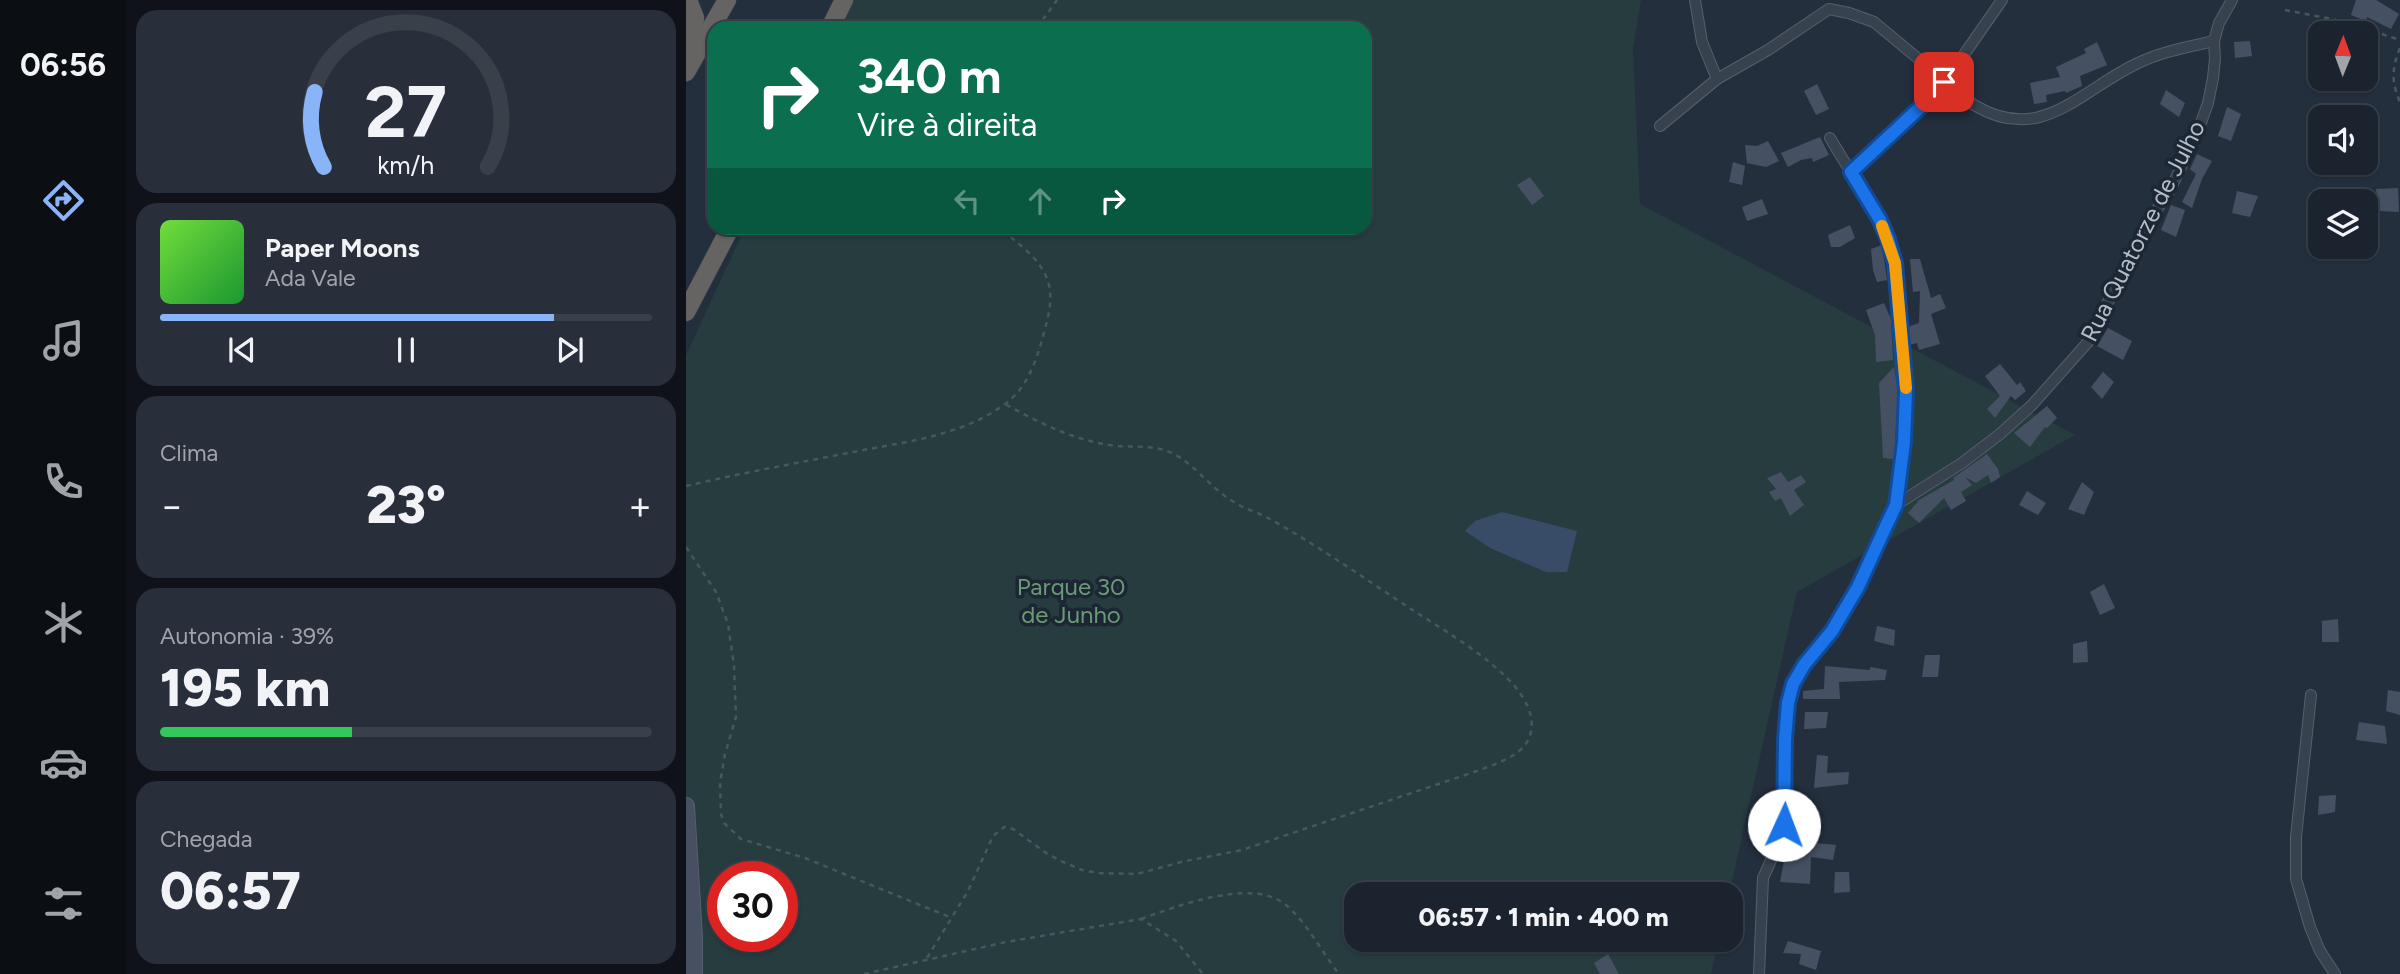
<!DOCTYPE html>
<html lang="pt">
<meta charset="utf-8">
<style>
body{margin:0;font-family:Figtree,sans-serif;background:#282f3a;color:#f1f3f6;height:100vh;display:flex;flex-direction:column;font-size:26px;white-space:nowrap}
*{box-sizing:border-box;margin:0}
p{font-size:23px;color:#a0a4aa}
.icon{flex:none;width:38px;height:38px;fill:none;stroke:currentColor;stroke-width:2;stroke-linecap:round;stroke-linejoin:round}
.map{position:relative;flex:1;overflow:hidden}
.drawer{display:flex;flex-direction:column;gap:10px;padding:10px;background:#0f1319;width:560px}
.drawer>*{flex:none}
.guide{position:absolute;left:21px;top:21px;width:665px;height:214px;border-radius:21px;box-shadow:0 2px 5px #0004,0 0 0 2px #39404a;background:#0b6e4f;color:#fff;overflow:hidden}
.needle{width:46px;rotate:1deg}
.fabs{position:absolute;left:1622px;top:21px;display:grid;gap:14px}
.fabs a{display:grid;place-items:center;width:70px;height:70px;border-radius:14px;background:#1b232e;box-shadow:0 2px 5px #0004,0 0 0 2px #39404a;font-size:35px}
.speed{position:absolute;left:21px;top:861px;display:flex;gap:14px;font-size:35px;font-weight:700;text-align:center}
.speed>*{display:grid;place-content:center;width:91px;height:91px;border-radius:50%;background:#1b232e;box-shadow:0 2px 5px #0004,0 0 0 2px #39404a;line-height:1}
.speed .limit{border:10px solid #d22;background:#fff;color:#111}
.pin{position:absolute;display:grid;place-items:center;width:60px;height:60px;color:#fff;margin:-30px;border-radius:14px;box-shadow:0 4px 10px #0006}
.me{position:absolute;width:77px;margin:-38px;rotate:2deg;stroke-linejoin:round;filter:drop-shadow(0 0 5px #0008)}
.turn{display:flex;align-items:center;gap:24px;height:147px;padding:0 35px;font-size:32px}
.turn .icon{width:91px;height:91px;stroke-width:2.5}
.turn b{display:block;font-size:49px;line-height:60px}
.lanes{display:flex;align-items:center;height:66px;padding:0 35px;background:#0003;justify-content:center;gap:35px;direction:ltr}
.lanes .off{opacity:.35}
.big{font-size:52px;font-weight:800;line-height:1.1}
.drawer .card{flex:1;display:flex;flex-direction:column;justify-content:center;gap:10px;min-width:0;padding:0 24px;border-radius:21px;background:#282f3a}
.drawer .dial{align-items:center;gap:0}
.dial svg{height:182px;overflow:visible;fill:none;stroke:#39404a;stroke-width:7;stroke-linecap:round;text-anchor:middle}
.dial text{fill:#f1f3f6;stroke:none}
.song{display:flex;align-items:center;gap:21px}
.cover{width:84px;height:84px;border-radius:10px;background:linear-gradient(135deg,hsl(100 70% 55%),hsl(130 70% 35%))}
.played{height:7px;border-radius:4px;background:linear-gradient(90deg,#8ab4f8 80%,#39404a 80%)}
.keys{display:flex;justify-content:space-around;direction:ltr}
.heat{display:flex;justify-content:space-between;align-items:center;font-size:38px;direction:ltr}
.charge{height:10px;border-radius:5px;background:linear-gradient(90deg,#34c759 39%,#39404a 0)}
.trip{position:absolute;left:658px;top:882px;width:399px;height:70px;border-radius:21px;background:#1b232e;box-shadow:0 2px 5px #0004,0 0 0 2px #39404a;font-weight:800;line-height:70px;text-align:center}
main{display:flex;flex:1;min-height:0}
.tabs{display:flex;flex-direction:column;width:126px;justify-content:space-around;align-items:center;background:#0b0e12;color:#a0a4aa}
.tabs .icon{width:49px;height:49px}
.tabs .on{color:#8ab4f8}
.tabs b{font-size:32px;color:#f1f3f6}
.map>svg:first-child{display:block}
</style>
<main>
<nav class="tabs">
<b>06:56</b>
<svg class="icon on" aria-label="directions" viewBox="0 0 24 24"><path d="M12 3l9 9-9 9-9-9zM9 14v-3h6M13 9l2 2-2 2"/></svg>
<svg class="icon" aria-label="music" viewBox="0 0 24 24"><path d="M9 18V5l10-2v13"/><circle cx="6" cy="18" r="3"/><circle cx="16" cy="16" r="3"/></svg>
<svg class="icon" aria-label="phone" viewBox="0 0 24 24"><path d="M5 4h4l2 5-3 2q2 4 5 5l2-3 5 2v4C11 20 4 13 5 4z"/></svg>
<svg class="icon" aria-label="climate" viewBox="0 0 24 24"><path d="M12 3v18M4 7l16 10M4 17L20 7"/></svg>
<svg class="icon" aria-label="car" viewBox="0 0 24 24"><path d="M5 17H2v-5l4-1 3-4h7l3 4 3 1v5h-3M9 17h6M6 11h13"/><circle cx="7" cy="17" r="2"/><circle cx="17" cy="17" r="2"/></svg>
<svg class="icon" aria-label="filters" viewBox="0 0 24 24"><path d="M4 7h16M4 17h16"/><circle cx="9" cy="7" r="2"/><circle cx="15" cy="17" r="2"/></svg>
</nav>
<section class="drawer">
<div class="card dial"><svg viewBox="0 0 100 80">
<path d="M14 69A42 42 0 1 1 86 69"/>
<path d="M14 69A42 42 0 0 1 10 36" stroke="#8ab4f8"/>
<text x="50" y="56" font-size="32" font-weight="700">27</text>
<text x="50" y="72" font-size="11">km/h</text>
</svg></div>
<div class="card">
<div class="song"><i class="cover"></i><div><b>Paper Moons</b><p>Ada Vale</p></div></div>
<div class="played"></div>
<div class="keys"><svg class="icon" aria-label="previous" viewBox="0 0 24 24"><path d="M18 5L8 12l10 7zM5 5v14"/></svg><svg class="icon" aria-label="pause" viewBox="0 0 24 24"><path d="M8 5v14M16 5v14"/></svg><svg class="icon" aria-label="next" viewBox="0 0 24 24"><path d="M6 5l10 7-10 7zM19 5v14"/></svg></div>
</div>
<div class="card"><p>Clima</p>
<div class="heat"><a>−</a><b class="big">23°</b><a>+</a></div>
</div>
<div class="card"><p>Autonomia · 39%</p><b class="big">195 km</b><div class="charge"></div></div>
<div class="card"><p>Chegada</p><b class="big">06:57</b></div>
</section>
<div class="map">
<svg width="1714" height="974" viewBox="0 0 1714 974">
<rect width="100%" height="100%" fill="#242f3e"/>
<path fill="#263c3f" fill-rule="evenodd" d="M168,0H955L947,48L954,204L1389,435L1111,592L1043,894H670V940H1033L1025,974H0V355L59,228H679V28H154ZM37,877H96V936H37Z"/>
<polygon fill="#394c67" points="816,512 891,531 881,572 860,572 804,548 779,531 789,521"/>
<g fill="#455162">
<polygon points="1670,0 1690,0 1713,14 1705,29 1681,17 1680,21 1665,15"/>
<polygon points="1564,41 1566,56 1549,58 1548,42"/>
<polygon points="1411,42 1421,65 1394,76 1396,86 1380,93 1379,91 1360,95 1361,102 1348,104 1344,83 1374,77 1370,67 1400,53 1398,49"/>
<polygon points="1131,84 1143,109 1130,115 1118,91"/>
<polygon points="1480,90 1499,103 1493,117 1474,104"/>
<polygon points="1541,107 1555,114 1545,141 1532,136"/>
<polygon points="1134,137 1143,155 1127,162 1126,158 1115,160 1102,167 1095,153"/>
<polygon points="1082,141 1093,161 1080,167 1061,163 1059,145 1071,146"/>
<polygon points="1511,154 1526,161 1516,179 1506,208 1496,202 1510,174 1504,169"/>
<polygon points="1047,162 1059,166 1056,185 1043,182"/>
<polygon points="844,177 858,196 846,205 831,185"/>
<polygon points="1712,188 1713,212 1693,211 1690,189"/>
<polygon points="1551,191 1572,196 1564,217 1546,213"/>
<polygon points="1076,199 1082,214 1061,221 1056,207"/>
<polygon points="1485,205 1499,210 1490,237 1475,230"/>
<polygon points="1164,225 1169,238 1154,247 1145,247 1142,235"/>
<polygon points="1196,245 1201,280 1191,282 1187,270 1185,249"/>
<polygon points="1224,259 1234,259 1245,298 1254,294 1260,308 1245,314 1254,344 1233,350 1231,343 1223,345 1222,327 1233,323 1234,291 1227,292"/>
<polygon points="1198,303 1205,319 1207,360 1190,362 1189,335 1180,310"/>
<polygon points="1422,328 1446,341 1437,360 1411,346"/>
<polygon points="1314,364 1331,385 1334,382 1340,391 1329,400 1325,396 1309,418 1301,409 1314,396 1299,376"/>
<polygon points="1208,367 1212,391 1208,459 1197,458 1193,383"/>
<polygon points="1417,372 1428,382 1416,399 1405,387"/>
<polygon points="1361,406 1371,418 1361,428 1359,427 1344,447 1328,433"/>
<polygon points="1301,454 1312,469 1314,477 1305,483 1302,475 1290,483 1279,477 1286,485 1275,492 1280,501 1265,510 1258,498 1233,523 1222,513 1233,500 1268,480 1267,478"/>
<polygon points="1095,472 1102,482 1115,475 1120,482 1108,490 1118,505 1104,516 1095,498 1089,501 1083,492 1090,489 1081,478"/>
<polygon points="1396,482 1408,492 1398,515 1382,509"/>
<polygon points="1341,491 1360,503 1352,515 1333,505"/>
<polygon points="1418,584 1429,608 1414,615 1404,592"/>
<polygon points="1652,619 1653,642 1636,642 1636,621"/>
<polygon points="1191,626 1209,630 1208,646 1188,641"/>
<polygon points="1401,641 1402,662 1387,663 1387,644"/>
<polygon points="1239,655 1254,655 1252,677 1236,677"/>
<polygon points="1139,666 1184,670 1184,667 1201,670 1199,680 1153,682 1154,699 1117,699 1117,691 1138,689"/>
<polygon points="1702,690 1714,692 1714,715 1700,711"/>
<polygon points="1119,712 1142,712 1140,728 1118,729"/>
<polygon points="1673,722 1699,726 1701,744 1670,740"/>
<polygon points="1131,755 1142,756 1141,773 1163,772 1162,784 1128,788"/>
<polygon points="1650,795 1649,812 1632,815 1633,796"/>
<polygon points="1111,841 1150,845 1147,860 1125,857 1124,884 1094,882 1098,861 1104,861"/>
<polygon points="1149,872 1163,872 1164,892 1148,893"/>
<polygon points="1102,941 1135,951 1130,970 1113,964 1115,954 1097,953"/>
<polygon points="922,954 933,974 914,974 908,963"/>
</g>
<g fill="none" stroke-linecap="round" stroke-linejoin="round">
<defs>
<g id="minor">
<polyline points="1009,0 1016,42 1031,79"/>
<path d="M974,126L1031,79L1082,50L1143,9L1163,13L1188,22L1288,105C1355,145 1392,92 1450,64C1474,52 1501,47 1528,41"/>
<polyline points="1165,172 1240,102 1270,66 1316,0"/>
<polyline points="1210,505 1276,463 1314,434 1346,405 1402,342 1458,230 1486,186 1512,131 1522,103 1527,78 1529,59 1528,41 1533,23 1546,0"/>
<polyline points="1625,695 1610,837 1610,879 1624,927 1634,951 1649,974"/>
<polyline points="1073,974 1077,878 1094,840 1100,812 1099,739 1102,703 1106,684 1118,665 1145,631 1172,587 1210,505 1218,442 1220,391 1206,249 1194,220 1144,138"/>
</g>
<polyline id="secondary" points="0,806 8,937 8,974"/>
<g id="trunk">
<polyline points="2,0 9,18 4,54"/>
<polyline points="144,28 158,0"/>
<polyline points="0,72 41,0"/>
<polyline points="0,312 44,228"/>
</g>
</defs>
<use href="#minor" stroke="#565f6c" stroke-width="12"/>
<use href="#secondary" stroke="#565f6c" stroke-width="18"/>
<use href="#trunk" stroke="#434c59" stroke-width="19"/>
<g stroke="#44595c" stroke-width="2.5" stroke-dasharray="5 5" stroke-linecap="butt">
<polyline points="1599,10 1656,21 1714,40"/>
<polyline points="351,28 371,0"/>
<path d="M1714,48C1706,67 1705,82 1714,102"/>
<path d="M0,486C56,473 111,463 167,452C218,442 276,436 319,404C341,388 350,362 357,336C363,314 369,295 359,274C349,254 330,243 315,228"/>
<polyline points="0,547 30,592 42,624 48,666 50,717 39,754 34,783 35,814 38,823 55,839 119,858 266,918"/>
<path d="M455,919C491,906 567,877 600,905C621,923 636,952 653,974"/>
<path d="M241,958L282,891L307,836L318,827L327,829L360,853L377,862L396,870L412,873L451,874L495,862L556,850L791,771C817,761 851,752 845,717C843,705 833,690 824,681C796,652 759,631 725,609C678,578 631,545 582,518C571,512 558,509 548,502C525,489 509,464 486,453C466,444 444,448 423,445C385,439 352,422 319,404"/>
<polyline points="178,974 320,942 455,919 490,941 517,974"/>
</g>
<use href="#minor" stroke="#38414e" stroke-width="10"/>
<use href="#secondary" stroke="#465061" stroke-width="16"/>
<use href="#trunk" stroke="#656462" stroke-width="18"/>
</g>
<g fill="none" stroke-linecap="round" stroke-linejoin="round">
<defs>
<polyline id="route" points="1098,825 1099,739 1102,703 1107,684 1118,665 1146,631 1172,587 1200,526 1210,505 1218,442 1220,391 1209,263 1202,239 1194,220 1165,172 1240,102 1258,82"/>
</defs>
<use href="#route" stroke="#114b97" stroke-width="18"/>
<use href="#route" stroke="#1a73e8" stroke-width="12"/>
<polyline stroke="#f59e0b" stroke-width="12" points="1196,226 1209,263 1220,388"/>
</g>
<g text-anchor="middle" stroke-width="7" stroke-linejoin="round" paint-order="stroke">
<g font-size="24" fill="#b4bcc9" stroke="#1d2633">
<text transform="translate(1457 231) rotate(-63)" y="8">Rua Quatorze de Julho</text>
</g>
<g font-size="24" fill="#6b9a76" stroke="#1d2633">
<text x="385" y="595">Parque 30<tspan x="385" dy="28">de Junho</tspan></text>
</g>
</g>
</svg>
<div class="fabs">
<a><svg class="needle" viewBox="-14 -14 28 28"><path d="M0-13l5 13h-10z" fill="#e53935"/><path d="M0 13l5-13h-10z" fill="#a0a4aa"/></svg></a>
<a><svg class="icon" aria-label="sound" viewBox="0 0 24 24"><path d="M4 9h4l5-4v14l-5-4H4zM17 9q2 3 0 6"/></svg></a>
<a><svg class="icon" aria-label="layers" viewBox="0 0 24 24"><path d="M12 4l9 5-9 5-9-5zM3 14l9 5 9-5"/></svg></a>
</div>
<div class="speed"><div class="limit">30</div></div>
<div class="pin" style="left:1258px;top:82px;background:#d93025"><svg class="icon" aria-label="arrive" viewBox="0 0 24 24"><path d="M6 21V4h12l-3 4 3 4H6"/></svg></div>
<svg class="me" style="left:1098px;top:825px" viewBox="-20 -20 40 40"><circle r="19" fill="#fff"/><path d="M0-13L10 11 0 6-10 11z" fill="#1a73e8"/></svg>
<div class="trip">06:57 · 1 min · 400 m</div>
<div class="guide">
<div class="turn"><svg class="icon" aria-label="right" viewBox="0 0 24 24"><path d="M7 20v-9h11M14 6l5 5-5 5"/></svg><div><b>340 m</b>Vire à direita</div></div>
<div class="lanes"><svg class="icon off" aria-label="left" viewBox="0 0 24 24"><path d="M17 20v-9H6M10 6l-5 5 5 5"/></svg><svg class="icon off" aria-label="ahead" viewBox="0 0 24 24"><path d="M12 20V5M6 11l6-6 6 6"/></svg><svg class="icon" aria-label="right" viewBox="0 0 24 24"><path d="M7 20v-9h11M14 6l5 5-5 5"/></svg></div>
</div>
</div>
</main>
